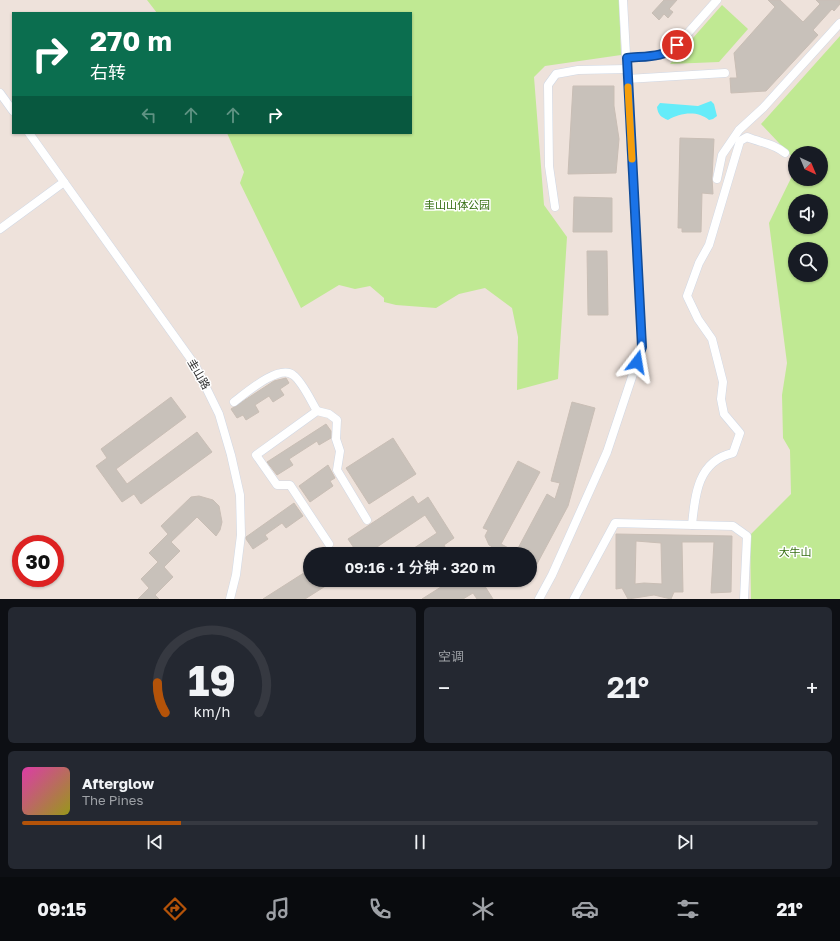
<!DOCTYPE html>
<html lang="zh">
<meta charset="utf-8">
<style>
body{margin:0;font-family:"Golos Text","Noto Sans SC",sans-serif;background:#242831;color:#f1f3f6;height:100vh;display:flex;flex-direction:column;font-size:15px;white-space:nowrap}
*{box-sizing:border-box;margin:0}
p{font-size:13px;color:#9ea1a6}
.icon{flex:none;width:22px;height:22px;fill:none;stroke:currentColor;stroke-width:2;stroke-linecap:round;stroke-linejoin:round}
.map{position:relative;height:599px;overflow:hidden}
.panel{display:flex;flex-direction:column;gap:8px;padding:8px;background:#0d0f14;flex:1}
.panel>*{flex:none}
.guide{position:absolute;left:12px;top:12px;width:400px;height:122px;border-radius:0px;box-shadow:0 1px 3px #0004;background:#0b6e4f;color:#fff;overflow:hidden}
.needle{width:26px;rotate:136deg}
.tools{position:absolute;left:788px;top:146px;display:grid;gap:8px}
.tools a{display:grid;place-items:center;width:40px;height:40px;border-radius:50%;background:#171b24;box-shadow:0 1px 3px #0004;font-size:20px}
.speed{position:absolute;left:12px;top:535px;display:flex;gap:8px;font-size:20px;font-weight:700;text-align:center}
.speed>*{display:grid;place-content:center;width:52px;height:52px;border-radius:50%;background:#171b24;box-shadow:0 1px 3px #0004;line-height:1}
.speed .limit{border:6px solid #d22;background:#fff;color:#111}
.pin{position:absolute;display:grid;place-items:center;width:34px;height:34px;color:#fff;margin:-17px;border:2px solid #fff;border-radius:50%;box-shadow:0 1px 4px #0007}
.me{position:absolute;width:44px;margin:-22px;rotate:14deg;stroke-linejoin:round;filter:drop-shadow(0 0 3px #0008)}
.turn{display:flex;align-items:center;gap:14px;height:84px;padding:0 12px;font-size:18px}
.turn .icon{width:52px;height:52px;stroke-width:2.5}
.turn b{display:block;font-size:28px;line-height:34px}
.lanes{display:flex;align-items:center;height:38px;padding:0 12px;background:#0003;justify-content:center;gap:20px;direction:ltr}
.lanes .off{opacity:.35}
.big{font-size:30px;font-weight:600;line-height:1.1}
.panel .tile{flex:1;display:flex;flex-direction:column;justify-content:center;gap:6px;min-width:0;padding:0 14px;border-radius:6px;background:#242831}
.panel .dial{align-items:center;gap:0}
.dial svg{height:104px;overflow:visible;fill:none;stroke:#363941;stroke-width:7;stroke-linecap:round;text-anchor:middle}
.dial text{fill:#f1f3f6;stroke:none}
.song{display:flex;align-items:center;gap:12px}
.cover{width:48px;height:48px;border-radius:6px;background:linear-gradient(135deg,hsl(320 70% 55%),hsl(60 70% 35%))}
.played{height:4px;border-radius:2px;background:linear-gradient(90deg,#b45309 20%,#363941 20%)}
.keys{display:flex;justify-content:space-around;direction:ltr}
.heat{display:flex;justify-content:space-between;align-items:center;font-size:22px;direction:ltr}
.panel .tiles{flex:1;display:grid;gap:8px;grid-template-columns:1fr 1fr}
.tile:last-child{grid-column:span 2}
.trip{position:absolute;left:303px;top:547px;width:234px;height:40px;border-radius:20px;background:#171b24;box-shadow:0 1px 3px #0004;font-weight:600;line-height:40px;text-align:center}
.tab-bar{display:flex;height:64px;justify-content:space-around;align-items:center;background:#090b0e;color:#9ea1a6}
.tab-bar .icon{width:28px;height:28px}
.tab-bar .active{color:#b45309}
.tab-bar b{font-size:18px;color:#f1f3f6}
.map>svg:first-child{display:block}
</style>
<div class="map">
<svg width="840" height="599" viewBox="0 0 840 599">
<rect width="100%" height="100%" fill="#eee2db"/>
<g fill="#c0e993" fill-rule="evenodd">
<polygon points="147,0 619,0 621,55 545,66 534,77 544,205 567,237 558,379 517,390 518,337 512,308 485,288 459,294 436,308 396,305 384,302 384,298 370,286 355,289 339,285 301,308 240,183 244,172 227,133 411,133 411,13 157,13"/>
<polygon points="722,5 748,29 719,62 670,64"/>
<path d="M840,36V599H751L750,535L791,494L790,450L783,438L782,395L787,363L769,223L795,170V179H821V153H795V160L761,124ZM795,201H821V227H795ZM795,249H821V275H795Z"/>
</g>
<path fill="#65ecf9" d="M711,101L714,104L717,116L713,119L709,120C697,110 680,113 668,120C661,117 658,115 657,107L660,103L698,106Z"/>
<g fill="#c8c1ba" stroke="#c9beb5" fill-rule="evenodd">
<polygon points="664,0 677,0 669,9 673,12 668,18 664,14 659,20 652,13"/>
<polygon points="768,0 780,0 803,22 820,4 816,0 840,0 840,4 834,11 832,9 813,30 818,35 766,91 731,93 730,78 737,78 734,53 775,7"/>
<polygon points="573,86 614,86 614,106 619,139 616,173 568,174"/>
<polygon points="680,138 714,139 712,178 713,194 702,193 701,232 682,232 682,228 678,228"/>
<polygon points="574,197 612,198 612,232 573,232"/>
<polygon points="587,251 607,251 608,315 588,315"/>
<polygon points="286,378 289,383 280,389 284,395 273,402 269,396 255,405 259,412 246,420 243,415 237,418 231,409 274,381"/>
<polygon points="171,397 186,417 116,469 127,484 197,432 212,452 141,504 134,494 122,502 96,466 107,458 101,449"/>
<polygon points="572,402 595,408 568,506 530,577 530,554 505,554 489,545 485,536 488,530 483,528 518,461 540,472 501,544 516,552 547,494 555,499 560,483 551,481"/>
<polygon points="326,424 331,431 331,438 319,445 317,441 289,459 293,465 277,475 267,462"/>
<polygon points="393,438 416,474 369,504 346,468"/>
<polygon points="328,465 335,478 330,481 333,486 310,502 299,486"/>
<polygon points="199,496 213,500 219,506 222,522 220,530 216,536 197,517 171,542 180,551 164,567 173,577 155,595 159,599 138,599 149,588 141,579 158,562 149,553 168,534 161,526 191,497"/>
<polygon points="413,496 418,504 428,497 454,538 444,545 449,554 405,554 437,533 425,515 377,547 382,554 375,554 372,551 367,554 358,554 348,539"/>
<polygon points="294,503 303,516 286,528 282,523 265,535 268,539 253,549 246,539 246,537"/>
<path d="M616,534L732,536L731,592L711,593L714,542H682L683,592H674L671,599L654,595L628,599L622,588L616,589ZM636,541L661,543L662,584L644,583L635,584Z"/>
<polygon points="310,569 310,580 335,580 305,599 263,599"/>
<polygon points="452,580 481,580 493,599 477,599 473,593 463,599 422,599"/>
</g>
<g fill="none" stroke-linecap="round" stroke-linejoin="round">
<defs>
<g id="minor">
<polyline points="627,58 660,55 672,51 717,0"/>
<polyline points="627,79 725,73"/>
<polyline points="0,93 13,111"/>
<polyline points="717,179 722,155 739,130 763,108 840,23"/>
<polyline points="64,182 195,365 219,414 231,455 240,495 241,535 236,575 230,599"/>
<polyline points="555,207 549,166 548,85 556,74 578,70 627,69"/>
<polyline points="0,229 64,182 29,133"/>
<path d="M234,402C246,393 279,364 293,375C302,381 311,401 317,411"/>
<path d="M692,525C695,494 698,461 733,453L740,433L724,414L721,399L723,382L712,339L698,319L687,296L699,263L709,245L740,141L747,137C761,143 773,143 785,153"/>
<polyline points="329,544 290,485 277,485 256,455 317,411 329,414 337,420 336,439 340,451 337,470 367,520"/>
<polyline points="539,599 552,575 607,452 642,347 623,0"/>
<polyline points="574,599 615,523 733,526 747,536 744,599"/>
</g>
</defs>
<use href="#minor" stroke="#d0d8e5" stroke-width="9"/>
<use href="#minor" stroke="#fff" stroke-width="8"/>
</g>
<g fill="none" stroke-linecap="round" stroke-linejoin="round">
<defs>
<path id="route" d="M637,362L642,347L627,58C644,56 665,58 677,45"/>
</defs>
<use href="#route" stroke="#114b97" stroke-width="10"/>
<use href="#route" stroke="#1a73e8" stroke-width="7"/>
<polyline stroke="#f59e0b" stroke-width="7" points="628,87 632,159"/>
</g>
<g text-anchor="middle" stroke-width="3" stroke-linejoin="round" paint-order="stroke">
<g font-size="11" fill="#366f13" stroke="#fff">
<text x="457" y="209">圭山山体公园</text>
<text x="795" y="556">大牛山</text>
</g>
<g font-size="11" fill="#2a2a2a" stroke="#fff">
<text transform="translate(199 374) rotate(60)" y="4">圭山路</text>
</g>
</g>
</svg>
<div class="tools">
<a><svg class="needle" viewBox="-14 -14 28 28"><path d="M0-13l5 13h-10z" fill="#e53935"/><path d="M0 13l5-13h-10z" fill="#9ea1a6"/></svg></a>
<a><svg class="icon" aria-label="sound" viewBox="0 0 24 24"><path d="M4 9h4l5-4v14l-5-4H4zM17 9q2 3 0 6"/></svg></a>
<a><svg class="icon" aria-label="search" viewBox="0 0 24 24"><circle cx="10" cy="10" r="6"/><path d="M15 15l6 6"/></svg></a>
</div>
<div class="speed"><div class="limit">30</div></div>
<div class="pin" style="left:677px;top:45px;background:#d93025"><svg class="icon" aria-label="arrive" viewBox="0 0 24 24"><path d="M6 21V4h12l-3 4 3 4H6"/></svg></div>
<svg class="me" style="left:637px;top:362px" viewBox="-20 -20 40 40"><path d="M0-17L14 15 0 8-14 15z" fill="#1a73e8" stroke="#fff" stroke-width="4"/></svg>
<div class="trip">09:16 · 1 分钟 · 320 m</div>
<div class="guide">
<div class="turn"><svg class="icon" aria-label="right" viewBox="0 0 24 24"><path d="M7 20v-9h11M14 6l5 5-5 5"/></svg><div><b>270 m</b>右转</div></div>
<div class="lanes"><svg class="icon off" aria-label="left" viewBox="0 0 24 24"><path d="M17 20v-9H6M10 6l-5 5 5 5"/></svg><svg class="icon off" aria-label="ahead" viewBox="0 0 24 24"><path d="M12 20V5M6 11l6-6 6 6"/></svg><svg class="icon off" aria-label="ahead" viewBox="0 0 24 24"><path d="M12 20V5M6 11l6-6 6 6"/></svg><svg class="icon" aria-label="right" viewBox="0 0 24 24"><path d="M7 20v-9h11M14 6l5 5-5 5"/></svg></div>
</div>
</div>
<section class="panel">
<div class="tiles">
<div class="tile dial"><svg viewBox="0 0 100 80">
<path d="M14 69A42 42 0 1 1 86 69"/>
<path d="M14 69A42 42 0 0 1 8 46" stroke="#b45309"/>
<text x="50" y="56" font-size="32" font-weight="700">19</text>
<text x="50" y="72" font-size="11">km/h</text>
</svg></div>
<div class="tile"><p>空调</p>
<div class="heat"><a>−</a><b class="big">21°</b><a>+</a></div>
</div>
<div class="tile">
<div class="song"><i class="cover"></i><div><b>Afterglow</b><p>The Pines</p></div></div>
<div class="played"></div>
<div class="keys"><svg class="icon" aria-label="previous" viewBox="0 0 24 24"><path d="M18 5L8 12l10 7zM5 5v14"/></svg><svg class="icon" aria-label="pause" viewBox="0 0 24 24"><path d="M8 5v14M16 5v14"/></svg><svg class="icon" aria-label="next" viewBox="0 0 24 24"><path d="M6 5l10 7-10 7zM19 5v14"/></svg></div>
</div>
</div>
</section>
<nav class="tab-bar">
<b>09:15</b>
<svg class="icon active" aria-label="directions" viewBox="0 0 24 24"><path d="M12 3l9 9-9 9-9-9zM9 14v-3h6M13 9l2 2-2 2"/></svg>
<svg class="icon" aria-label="music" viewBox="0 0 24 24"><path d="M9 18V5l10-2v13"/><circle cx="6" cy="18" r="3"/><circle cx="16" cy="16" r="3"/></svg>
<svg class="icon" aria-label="phone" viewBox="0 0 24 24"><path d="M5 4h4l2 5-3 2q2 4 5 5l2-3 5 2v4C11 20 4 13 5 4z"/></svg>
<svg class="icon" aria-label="climate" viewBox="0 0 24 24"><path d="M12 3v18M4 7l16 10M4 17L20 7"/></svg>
<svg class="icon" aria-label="car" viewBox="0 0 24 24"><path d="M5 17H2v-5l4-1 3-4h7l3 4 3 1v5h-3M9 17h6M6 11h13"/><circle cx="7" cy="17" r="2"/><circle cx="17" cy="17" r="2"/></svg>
<svg class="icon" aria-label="filters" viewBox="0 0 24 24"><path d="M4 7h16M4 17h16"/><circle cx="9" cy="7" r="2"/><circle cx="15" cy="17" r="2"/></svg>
<b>21°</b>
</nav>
